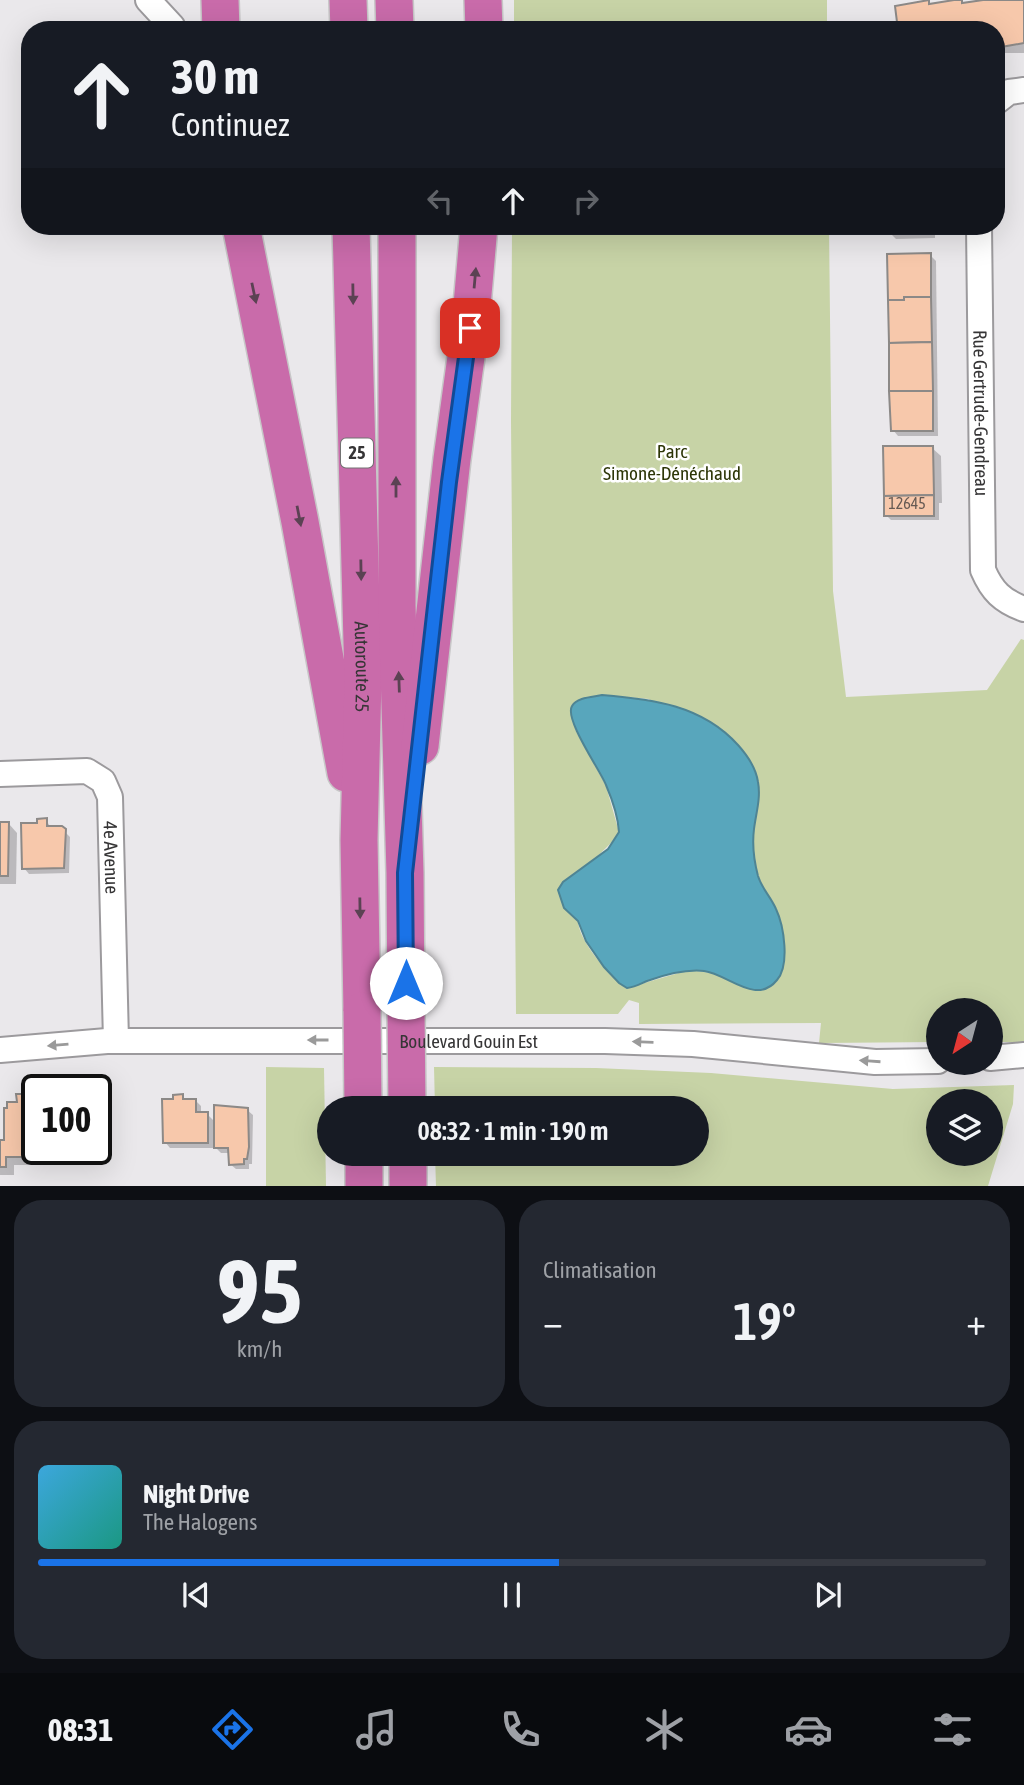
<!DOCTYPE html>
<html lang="fr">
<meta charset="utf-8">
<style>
body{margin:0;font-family:"Asap Condensed",sans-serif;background:#242831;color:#f1f3f6;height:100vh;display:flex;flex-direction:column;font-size:26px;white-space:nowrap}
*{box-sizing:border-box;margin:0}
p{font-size:23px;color:#9ea1a6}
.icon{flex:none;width:38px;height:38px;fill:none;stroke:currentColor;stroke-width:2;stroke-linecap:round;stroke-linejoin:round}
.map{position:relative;height:1186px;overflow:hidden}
.side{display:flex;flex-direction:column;gap:14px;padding:14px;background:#0d0f14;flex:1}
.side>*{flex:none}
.hud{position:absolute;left:21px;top:21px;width:984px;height:214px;border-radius:28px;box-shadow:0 7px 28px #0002;background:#171b24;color:#f1f3f6;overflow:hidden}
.needle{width:46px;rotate:216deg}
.fabs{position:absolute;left:926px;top:998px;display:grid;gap:14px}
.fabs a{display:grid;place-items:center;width:77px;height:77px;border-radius:50%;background:#171b24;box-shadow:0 7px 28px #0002;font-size:35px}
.speed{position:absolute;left:21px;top:1074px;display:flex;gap:14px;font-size:35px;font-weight:700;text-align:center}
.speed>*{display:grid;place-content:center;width:91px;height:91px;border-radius:50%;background:#171b24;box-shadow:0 7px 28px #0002;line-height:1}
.speed .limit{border:4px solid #111;border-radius:10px;background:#fff;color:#111}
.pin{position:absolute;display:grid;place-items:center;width:60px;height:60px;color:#fff;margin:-30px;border-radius:14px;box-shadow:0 4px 10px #0006}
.me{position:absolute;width:77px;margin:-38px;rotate:0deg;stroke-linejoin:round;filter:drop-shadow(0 0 5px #0008)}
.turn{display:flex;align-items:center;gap:24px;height:147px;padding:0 35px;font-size:32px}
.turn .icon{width:91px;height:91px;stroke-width:2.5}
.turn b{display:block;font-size:49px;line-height:60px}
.lanes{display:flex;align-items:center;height:66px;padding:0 35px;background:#0003;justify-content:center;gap:35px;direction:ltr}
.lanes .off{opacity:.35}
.big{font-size:52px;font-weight:600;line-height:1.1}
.side .card{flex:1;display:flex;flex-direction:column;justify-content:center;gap:10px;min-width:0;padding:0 24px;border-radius:28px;background:#242831}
.side .dial{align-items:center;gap:0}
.dial b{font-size:91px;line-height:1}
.song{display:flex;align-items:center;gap:21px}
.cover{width:84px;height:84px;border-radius:10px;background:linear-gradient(135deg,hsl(200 70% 55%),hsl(170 70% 35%))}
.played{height:7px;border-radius:4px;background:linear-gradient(90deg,#1a73e8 55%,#363941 55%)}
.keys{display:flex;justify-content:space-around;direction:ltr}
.heat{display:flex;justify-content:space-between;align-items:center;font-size:38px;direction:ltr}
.side .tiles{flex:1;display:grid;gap:14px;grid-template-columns:1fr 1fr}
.card:last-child{grid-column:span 2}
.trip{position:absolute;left:317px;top:1096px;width:392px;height:70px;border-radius:35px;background:#171b24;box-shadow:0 7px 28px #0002;font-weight:600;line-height:70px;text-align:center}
.tabs{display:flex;height:112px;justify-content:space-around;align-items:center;background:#090b0e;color:#9ea1a6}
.tabs .icon{width:49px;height:49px}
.tabs .current{color:#1a73e8}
.tabs b{font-size:32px;color:#f1f3f6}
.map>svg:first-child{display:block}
</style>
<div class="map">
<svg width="1024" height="1187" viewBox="0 0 1024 1187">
<rect width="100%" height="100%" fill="#eae8eb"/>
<g fill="#c7d3a6" fill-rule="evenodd">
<rect x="514" y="0" width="313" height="30"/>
<path d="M512,226H829L833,591L846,697L987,690L1021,639L1024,640V1042H991L990,1010H938V1042L819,1043L821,1023L639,1024V1003L629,1000L618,1014H516L511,421ZM602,695L649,699L754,830C752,857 756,882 774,903L719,974L689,970L627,988C611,978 576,939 578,918C579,908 590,870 595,861C599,852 612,845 619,832L606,786L575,729Z"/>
<polygon points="266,1067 324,1068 326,1186 266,1186"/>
<path d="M434,1067L596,1068L711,1073L893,1089L1014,1085L1013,1104L988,1186L436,1187L435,1153H696V1108H435ZM938,1101H990V1153H938Z"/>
</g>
<path fill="#58a6bc" stroke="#4e8494" stroke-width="2" d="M602,695C652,699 702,705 738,745C747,755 756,768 758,782C761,798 756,813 754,829C752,845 754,861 758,876C762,889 771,897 776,909C784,926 790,965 777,980C756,1006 728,974 704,971C686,969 664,975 647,981C640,984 635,987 627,988L619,983L604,967L586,941L578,921L564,908L558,890L563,882L608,849L619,832C618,816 612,799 606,785C600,770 564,719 572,706C577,697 593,697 602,695Z"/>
<g fill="#0003">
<polygon points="1024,0 1024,53 996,53 996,30 900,30 928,2 931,5 961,1 965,5"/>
<polygon points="890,226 935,226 935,238 896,239 890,233"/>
<polygon points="930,255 936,261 938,436 898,436 893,430"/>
<polygon points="932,448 941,456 942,503 939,503 939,520 891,520 886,515"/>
<polygon points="46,820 51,828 61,828 70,837 69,873 29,874 24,868 39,824"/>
<polygon points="0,824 9,824 17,833 16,884 0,884"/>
<polygon points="25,1095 37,1106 37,1150 46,1150 46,1165 14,1165 14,1175 0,1175 0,1142 6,1142 18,1104"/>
<polygon points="182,1096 186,1100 195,1100 201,1106 201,1114 207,1114 215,1122 247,1110 253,1115 252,1164 249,1164 249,1169 236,1169 230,1164 230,1153 221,1153 213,1145 213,1148 170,1148 165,1142 174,1101"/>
</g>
<g fill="#f7c8ab" stroke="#8c8987" stroke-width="2">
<polygon points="929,0 929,4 954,0 962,0 962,3 983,0 1024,0 1024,43 1001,47 1000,43 996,44 996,30 898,30 895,6"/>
<polygon points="888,226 930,226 930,233 888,234"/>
<polygon points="931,253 931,297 904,297 904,300 888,300 887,254"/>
<polygon points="904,297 931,297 932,342 889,343 888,300 904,300"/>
<polygon points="932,342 933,391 889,391 889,343"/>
<polygon points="889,391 933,391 933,431 891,431"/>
<polygon points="883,446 933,446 934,495 884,496"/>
<polygon points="934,495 934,516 884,516 884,496"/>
<polygon points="47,818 47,826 62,826 66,829 64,868 22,869 21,823 37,823 37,819"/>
<polygon points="0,822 9,822 8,876 0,876"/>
<polygon points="16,1094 25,1094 25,1102 36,1103 38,1157 6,1157 6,1167 0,1167 0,1140 4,1140 4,1108 7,1108 7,1102 17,1102"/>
<polygon points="183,1094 183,1099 196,1099 196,1112 208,1112 208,1143 163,1143 162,1099 173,1099 173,1095"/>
<polygon points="214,1105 248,1108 249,1147 247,1159 244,1159 244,1164 229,1165 228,1148 214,1148"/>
</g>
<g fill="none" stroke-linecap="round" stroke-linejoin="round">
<defs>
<g id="minor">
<polyline points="148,0 172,26"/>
<polyline points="996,102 1009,92 1024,90"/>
<path id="s1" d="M979,226L983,570C992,591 1002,601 1024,609"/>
<path id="s2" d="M0,774L87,771L103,781L110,797L116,1041"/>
<path id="s3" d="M0,1050L107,1041H605L693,1044L875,1062L938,1061"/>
<polyline points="990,1058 1024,1055"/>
</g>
<g id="highway">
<polyline points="220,0 221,30"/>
<polyline points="348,0 349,30"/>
<polyline points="394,0 395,30"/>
<polyline points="483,0 484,30"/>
<polyline points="241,226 300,522 346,773"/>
<path id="s4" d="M351,226L363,680L359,840L362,1011"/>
<polyline points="397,226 397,605 405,873 406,1010"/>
<polyline points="420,746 452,459 470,328 479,226"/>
<polyline points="364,1153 364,1187"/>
<polyline points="408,1153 408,1187"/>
</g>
</defs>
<use href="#minor" stroke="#9c9a9d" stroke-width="28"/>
<use href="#highway" stroke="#c7c6c7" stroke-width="40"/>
<use href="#minor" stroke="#fff" stroke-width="24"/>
<use href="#highway" stroke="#c96baa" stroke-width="37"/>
<defs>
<g id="highway-bridge">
<polyline points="406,1010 407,1108"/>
<polyline points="362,1011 363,1108"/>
</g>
</defs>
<use href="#highway-bridge" stroke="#c7c6c7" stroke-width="40" stroke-linecap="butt"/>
<use href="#highway-bridge" stroke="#c96baa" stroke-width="37"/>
</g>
<defs><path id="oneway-solid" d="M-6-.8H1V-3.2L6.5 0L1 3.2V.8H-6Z" transform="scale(1.75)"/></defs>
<g fill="#5b4253">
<use href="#oneway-solid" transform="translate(475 278) rotate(-85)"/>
<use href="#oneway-solid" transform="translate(254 293) rotate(78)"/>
<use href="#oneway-solid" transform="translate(353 294) rotate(89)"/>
<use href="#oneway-solid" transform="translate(396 487) rotate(-90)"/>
<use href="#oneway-solid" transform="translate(299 516) rotate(79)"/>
<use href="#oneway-solid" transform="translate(361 570) rotate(89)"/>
<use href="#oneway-solid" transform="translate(399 682) rotate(-92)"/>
<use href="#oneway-solid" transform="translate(360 908) rotate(89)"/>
</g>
<g fill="#9a9a9a">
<use href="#oneway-solid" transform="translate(318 1040) rotate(180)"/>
<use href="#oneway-solid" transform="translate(643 1042) rotate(-178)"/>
<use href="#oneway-solid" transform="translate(58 1045) rotate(175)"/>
<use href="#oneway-solid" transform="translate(870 1061) rotate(-176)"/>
</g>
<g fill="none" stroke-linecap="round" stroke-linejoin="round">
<defs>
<polyline id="route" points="406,983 405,873 449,482 470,328"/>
</defs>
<use href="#route" stroke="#114b97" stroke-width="18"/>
<use href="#route" stroke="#1a73e8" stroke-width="12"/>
</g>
<g text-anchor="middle" stroke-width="5" stroke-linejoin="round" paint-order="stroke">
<g font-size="16" fill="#665a53">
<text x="907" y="509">12645</text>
</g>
<rect fill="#fff" stroke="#727272" stroke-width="2" x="341" y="438.5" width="32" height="29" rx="5"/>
<g font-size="18" font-weight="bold" fill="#363536">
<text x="357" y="459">25</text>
</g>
<g font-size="19" fill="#363536" stroke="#fff">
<text dy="7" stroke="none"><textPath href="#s1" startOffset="187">Rue Gertrude-Gendreau</textPath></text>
<text dy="7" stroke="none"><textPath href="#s4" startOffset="441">Autoroute 25</textPath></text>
<text dy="7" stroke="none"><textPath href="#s2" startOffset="184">4e Avenue</textPath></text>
<text dy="7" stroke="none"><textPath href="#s3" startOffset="469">Boulevard Gouin Est</textPath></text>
</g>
<g font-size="19" fill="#2d3607" stroke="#fff">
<text x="672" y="458">Parc<tspan x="672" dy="22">Simone-Dénéchaud</tspan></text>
</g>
</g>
</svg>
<div class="fabs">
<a><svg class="needle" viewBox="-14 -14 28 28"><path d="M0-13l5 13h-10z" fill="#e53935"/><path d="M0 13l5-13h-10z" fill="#9ea1a6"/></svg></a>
<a><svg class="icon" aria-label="layers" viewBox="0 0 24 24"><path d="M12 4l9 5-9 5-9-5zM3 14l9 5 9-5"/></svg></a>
</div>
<div class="speed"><div class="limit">100</div></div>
<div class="pin" style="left:470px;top:328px;background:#d93025"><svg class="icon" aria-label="arrive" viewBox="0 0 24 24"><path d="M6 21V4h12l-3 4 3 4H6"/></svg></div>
<svg class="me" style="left:406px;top:983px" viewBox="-20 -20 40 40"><circle r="19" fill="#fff"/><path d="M0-13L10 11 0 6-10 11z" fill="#1a73e8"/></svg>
<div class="trip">08:32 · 1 min · 190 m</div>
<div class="hud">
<div class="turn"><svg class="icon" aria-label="ahead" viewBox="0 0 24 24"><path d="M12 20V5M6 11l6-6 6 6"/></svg><div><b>30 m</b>Continuez</div></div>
<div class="lanes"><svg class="icon off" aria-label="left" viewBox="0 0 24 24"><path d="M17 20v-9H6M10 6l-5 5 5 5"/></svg><svg class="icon" aria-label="ahead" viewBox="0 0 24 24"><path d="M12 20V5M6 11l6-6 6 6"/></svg><svg class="icon off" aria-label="right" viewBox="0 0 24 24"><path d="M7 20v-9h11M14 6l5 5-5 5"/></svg></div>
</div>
</div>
<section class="side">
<div class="tiles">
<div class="card dial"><b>95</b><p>km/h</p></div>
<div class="card"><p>Climatisation</p>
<div class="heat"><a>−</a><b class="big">19°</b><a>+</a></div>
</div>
<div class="card">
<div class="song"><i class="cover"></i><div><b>Night Drive</b><p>The Halogens</p></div></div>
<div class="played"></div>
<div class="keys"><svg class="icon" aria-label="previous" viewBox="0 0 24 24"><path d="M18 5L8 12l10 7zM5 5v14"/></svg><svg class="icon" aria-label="pause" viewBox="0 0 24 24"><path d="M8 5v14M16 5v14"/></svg><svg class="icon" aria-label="next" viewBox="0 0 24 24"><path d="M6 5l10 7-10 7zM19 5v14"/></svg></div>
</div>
</div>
</section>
<nav class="tabs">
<b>08:31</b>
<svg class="icon current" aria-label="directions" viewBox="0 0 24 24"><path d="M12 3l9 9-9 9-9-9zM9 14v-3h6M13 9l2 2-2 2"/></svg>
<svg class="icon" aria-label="music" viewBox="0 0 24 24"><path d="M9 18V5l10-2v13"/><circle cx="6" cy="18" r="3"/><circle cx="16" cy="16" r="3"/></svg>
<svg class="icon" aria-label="phone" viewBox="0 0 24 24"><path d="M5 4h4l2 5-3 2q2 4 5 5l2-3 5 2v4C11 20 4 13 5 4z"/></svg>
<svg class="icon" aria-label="climate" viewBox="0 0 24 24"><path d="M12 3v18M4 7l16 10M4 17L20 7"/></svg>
<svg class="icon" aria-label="car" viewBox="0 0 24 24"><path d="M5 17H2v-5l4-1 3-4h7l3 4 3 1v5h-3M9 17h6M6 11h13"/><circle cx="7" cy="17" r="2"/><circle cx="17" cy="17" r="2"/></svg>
<svg class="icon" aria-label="filters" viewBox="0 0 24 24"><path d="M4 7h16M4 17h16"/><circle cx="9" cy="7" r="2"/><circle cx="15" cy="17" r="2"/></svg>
</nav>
